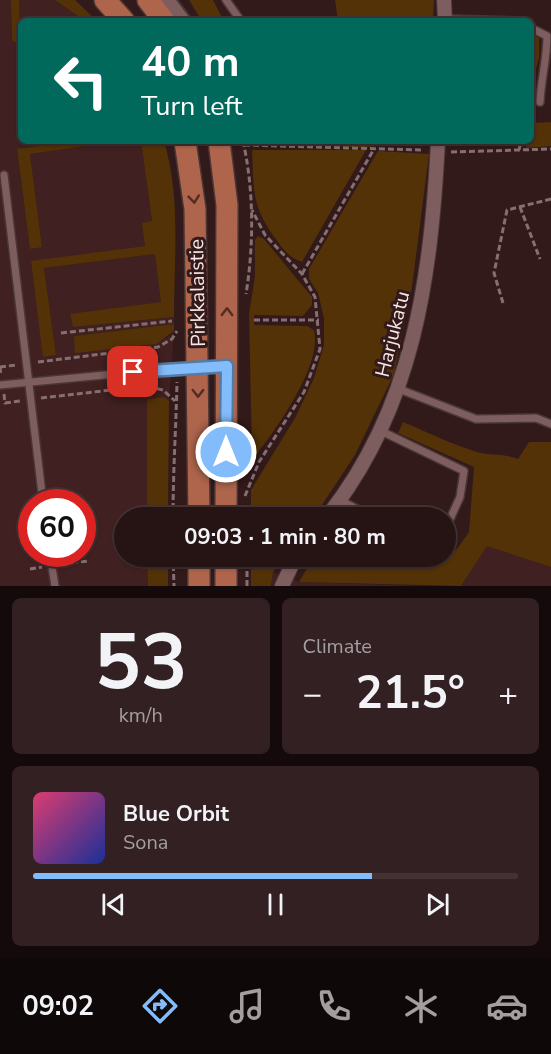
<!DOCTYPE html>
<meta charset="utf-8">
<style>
body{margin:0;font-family:"Nunito Sans",sans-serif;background:#322022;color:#f1f3f6;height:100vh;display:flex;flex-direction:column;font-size:22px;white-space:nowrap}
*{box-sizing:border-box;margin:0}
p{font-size:20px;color:#a49ea0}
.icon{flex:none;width:33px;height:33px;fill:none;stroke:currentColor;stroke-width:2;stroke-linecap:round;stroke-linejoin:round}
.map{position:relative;height:586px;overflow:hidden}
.sheet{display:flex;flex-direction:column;gap:12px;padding:12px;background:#150a0b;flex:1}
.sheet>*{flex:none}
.banner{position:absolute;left:18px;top:18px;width:516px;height:126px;border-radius:9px;box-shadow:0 2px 4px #0004,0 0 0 2px #423234;background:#00695c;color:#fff;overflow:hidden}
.speed{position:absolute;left:18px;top:489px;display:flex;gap:12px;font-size:30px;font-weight:700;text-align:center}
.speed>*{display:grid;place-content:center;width:78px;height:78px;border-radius:50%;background:#261314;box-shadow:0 2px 4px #0004,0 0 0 2px #423234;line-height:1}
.speed .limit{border:9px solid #d22;background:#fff;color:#111}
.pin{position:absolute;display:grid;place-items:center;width:51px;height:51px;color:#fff;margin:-26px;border-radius:12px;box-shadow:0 3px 9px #0006}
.me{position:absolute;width:66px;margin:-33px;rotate:0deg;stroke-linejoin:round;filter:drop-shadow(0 0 4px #0008)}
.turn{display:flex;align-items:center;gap:21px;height:126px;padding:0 24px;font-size:27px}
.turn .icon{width:78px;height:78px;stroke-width:2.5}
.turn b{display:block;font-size:42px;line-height:51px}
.big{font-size:45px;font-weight:700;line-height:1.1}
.sheet .tile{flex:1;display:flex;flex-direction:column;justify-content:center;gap:9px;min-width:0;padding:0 21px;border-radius:9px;background:#322022}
.sheet .dial{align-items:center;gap:0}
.dial b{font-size:78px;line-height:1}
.song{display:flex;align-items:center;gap:18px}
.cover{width:72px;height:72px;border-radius:9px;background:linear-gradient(135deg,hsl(340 70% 55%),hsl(230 70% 35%))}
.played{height:6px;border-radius:3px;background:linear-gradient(90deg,#83bcfb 70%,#423234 70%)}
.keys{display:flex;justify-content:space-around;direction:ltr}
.heat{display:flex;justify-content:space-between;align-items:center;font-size:33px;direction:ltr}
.sheet .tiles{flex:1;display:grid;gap:12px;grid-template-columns:1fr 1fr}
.tile:last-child{grid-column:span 2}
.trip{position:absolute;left:114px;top:507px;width:342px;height:60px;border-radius:30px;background:#261314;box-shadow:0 2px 4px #0004,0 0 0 2px #423234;font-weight:700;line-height:60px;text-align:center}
.tabs{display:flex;height:96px;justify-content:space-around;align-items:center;background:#0f0808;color:#a49ea0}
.tabs .icon{width:42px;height:42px}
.tabs .selected{color:#83bcfb}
.tabs b{font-size:27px;color:#f1f3f6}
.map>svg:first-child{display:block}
</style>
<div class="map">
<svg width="551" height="586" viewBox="0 0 551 586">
<rect width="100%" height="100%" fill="#32191a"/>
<g fill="#412021" fill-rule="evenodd">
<path d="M0,0H11L12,41L21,45V141H76L17,150L30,248L42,246L30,154L85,146V141H141L152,221L145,246L31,262L44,357L56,355L44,268L155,254L162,302L70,315L73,327L174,317V324L74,336L167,338L174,331L169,401L164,397L147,399V517L124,518V556L147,557L148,586H0ZM32,502H82V554H32Z"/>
<polygon points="55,0 85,21 21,21 21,36 19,0"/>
<polygon points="487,545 551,567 551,586 461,586"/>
<polygon points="273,572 300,582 422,586 271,586"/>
</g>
<g fill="#533207">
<polygon points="11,0 19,0 21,45 12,41"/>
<polygon points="55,0 75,0 97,21 85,21"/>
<polygon points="189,0 213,0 224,21 202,21"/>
<polygon points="335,0 434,0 433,21 338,21"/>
<polygon points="531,34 539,38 539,58 536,69 531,69"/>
<polygon points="551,122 551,146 526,148 527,141 531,141 533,123"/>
<polygon points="76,141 85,141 86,146 30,154 42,247 30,249 17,149"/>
<path d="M141,141H164C181,197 174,259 174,317L73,327L70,314L161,302L155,254L44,268L56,355L43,357L31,261L145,246L142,223L152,221Z"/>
<polygon points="272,141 431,141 431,145 391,144 362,148"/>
<polygon points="457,141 518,141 517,145 463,145"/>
<path d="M252,150H366L302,262C288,257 284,250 275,238C251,204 254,191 252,150Z"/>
<polygon points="378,151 429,154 412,287 394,374 355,455 314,517 251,517 251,490 295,418 314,378 324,345 324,318 318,293 309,279 309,269"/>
<path d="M258,236L264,239L312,297V305L303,316L254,315V325L307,326L314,330C323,364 276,429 256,455L252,451L249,314L255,276V240Z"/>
<polygon points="174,324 174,331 156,344 75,353 74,336"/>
<polygon points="164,397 169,401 168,517 147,517 147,399"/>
<path d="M403,422C427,432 451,444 477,452C491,456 504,453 518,459L529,442H551V567L487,546L461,586L299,582L306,570L319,557L446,556L457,549L469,532L474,467L398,433Z"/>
<polygon points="147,557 168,557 168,586 148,586"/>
<polygon points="251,557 285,557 273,572 271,586 251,586"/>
</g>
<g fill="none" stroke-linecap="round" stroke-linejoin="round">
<defs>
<g id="service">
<polyline points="226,0 241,21"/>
<polyline points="445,19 516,21"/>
<path d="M531,28L547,36C547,59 541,79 540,102"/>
<polyline points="4,175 43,502"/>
<polyline points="0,385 178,368 225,366"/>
<polyline points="399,389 476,419 536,418 551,424"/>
<polyline points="381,431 464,471 460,497 446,528"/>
<polyline points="340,500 374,518"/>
<polyline points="50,554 55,586"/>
</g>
<g id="minor">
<polyline points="444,0 445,21"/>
<path d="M326,518C414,408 431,277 438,141"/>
<polyline points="282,586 296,556"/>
</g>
<polyline id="tertiary" points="166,0 182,21"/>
<g id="primary">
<polyline points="105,0 124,21"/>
<polyline points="148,0 164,21"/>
<polyline points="185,141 195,209 199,518"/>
<polyline points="219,141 227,205 226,518"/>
<polyline points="199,556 199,586"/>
<polyline points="226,556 226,586"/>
</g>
</defs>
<use href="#service" stroke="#4a3636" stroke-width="10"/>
<use href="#minor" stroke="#4a3636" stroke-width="16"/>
<use href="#tertiary" stroke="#4a3636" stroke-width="20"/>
<use href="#primary" stroke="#4a3636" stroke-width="24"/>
<g stroke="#866f70" stroke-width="3" stroke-dasharray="6 3" stroke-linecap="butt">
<path d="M243,141C254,190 254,245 246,294"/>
<polyline points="244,145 423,150"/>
<polyline points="519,150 521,141"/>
<polyline points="451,152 551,149"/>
<polyline points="520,207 540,259"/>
<polyline points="302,274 374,149"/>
<polyline points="503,303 494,273 507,210 551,199"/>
<polyline points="254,320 319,320"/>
<polyline points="61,333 172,321"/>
<polyline points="38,362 158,347 172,339 177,331"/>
<polyline points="0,367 1,376"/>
<polyline points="0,367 16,365"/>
<polyline points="4,394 5,403 20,401"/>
<polyline points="41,398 146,386 163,390 175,401"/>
<polyline points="245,496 259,462 304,392 320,349 315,297 302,274 265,235 252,210"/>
<path d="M173,518C173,472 176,427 177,382"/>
<polyline points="173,556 174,586"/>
<polyline points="63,564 88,561"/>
<polyline points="30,569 42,567"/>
<polyline points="247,586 247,556"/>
</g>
<use href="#service" stroke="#7d5d5e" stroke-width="7"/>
<use href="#minor" stroke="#7d5d5e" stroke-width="14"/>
<use href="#tertiary" stroke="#7d5d5e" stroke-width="16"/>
<use href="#primary" stroke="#ae654c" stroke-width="21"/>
</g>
<defs><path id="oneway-chevron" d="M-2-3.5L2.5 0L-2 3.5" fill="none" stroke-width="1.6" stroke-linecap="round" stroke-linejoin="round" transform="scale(1.5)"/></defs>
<g stroke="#512c26">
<use href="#oneway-chevron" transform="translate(194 199) rotate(84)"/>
<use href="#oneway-chevron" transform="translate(227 312) rotate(-90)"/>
<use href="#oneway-chevron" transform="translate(198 393) rotate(90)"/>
</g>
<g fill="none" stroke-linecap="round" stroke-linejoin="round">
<defs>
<polyline id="route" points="133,372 227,366 226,452"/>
</defs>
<use href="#route" stroke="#557aa3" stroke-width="15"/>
<use href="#route" stroke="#83bcfb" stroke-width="10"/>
</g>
<g text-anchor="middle" stroke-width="6" stroke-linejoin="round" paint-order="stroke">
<g font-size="20" fill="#f8e5e5" stroke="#32191a">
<text transform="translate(197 293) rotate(-91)" y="7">Pirkkalaistie</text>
<text transform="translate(392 334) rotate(-76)" y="7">Harjukatu</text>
</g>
</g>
</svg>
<div class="speed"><div class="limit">60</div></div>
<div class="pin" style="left:133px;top:372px;background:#d93025"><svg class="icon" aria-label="arrive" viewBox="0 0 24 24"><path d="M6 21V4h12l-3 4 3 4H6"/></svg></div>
<svg class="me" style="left:226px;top:452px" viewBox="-20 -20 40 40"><circle r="17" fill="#83bcfb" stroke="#fff" stroke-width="3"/><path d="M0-11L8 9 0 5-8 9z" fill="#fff"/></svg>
<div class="trip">09:03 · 1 min · 80 m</div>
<div class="banner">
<div class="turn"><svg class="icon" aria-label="left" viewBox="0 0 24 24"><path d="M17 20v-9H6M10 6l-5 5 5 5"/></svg><div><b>40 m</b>Turn left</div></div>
</div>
</div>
<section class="sheet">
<div class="tiles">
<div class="tile dial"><b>53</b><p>km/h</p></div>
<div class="tile"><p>Climate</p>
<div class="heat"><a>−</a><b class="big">21.5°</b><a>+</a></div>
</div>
<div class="tile">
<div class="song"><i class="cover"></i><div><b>Blue Orbit</b><p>Sona</p></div></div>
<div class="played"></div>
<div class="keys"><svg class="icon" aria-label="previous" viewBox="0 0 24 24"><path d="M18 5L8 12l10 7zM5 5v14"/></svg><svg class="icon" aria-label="pause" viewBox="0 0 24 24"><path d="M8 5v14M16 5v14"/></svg><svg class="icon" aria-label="next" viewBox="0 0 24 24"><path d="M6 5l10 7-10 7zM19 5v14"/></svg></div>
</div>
</div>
</section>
<nav class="tabs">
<b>09:02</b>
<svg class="icon selected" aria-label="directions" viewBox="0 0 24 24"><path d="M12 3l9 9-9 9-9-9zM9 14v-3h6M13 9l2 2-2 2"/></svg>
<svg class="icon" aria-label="music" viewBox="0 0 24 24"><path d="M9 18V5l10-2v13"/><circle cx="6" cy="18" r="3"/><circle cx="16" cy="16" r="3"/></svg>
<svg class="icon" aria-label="phone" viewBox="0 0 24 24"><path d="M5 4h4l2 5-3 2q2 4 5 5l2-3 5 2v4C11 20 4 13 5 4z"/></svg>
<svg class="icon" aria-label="climate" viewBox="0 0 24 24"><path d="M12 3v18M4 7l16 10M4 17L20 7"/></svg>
<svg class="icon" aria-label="car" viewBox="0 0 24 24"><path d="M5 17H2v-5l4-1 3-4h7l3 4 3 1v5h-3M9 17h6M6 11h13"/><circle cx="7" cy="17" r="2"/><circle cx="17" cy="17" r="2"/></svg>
</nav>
